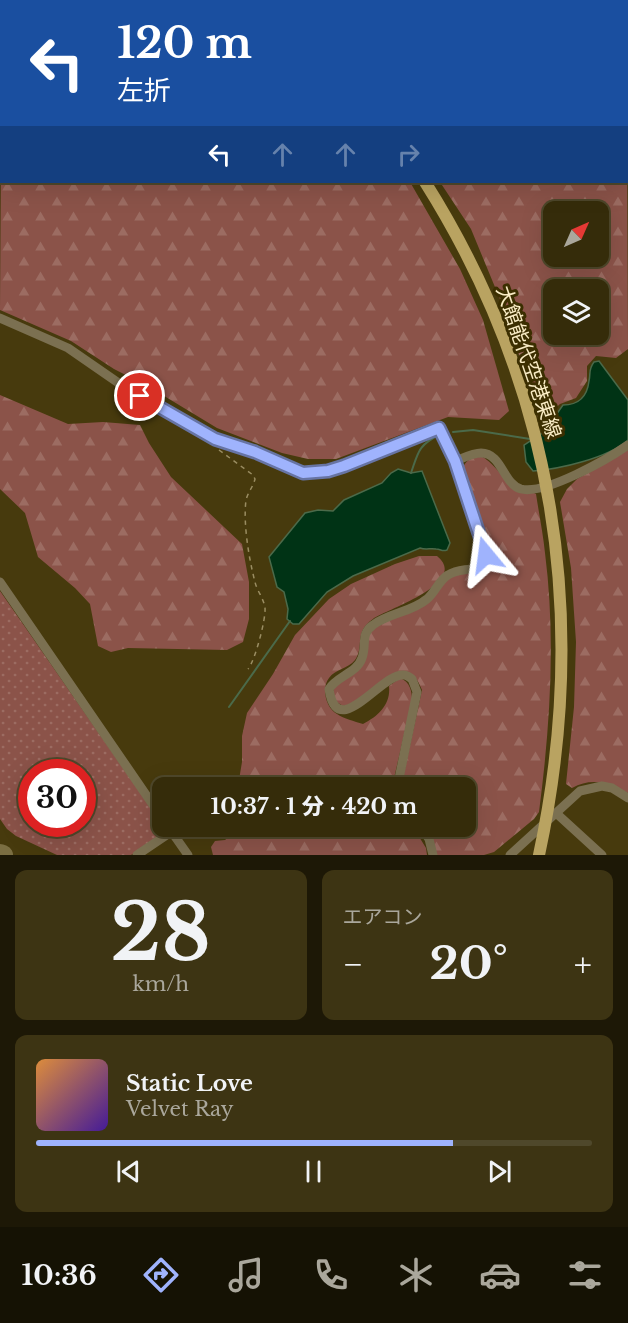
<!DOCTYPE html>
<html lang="ja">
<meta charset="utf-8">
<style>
body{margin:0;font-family:"Libre Baskerville","Noto Sans JP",serif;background:#3d3413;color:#f1f3f6;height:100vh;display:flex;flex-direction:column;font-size:22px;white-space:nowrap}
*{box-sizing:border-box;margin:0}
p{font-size:20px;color:#aaa79c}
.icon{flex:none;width:33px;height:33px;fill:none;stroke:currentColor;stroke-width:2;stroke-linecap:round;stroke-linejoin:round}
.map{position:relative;height:855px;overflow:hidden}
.sheet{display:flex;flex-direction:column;gap:15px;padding:15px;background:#1d1806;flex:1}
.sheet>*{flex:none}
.guide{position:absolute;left:0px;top:0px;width:628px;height:183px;box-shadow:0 6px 24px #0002,0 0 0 2px #4f482b;background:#1a4fa0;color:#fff;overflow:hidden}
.needle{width:39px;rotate:45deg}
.fabs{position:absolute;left:543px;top:201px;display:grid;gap:12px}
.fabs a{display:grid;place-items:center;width:66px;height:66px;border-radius:12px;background:#352c0a;box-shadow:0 6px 24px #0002,0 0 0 2px #4f482b;font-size:30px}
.speed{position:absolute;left:18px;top:759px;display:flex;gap:12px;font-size:30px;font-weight:700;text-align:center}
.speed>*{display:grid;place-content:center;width:78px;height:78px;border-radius:50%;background:#352c0a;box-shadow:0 6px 24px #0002,0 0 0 2px #4f482b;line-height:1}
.speed .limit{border:9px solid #d22;background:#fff;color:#111}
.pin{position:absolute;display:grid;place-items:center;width:51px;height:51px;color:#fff;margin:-26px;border:3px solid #fff;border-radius:50%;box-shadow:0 2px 6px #0007}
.me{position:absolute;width:66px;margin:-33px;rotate:344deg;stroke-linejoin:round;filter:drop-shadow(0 0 4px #0008)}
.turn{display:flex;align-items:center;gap:21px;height:126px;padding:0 18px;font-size:27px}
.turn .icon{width:78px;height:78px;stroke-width:2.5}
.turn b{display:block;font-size:42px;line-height:51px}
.lanes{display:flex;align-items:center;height:57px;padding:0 18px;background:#0003;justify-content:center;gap:30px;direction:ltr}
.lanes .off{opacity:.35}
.big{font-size:45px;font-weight:800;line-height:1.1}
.sheet .tile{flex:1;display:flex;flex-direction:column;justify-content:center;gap:9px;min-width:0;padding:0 21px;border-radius:12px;background:#3d3413}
.sheet .dial{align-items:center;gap:0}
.dial b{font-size:78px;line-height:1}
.song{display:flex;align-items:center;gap:18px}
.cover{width:72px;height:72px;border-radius:9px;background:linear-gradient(135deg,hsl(30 70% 55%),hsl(260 70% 35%))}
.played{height:6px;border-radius:3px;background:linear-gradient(90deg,#9fb3fd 75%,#4f482b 75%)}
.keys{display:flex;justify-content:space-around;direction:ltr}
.heat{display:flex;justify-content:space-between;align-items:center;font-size:33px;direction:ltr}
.sheet .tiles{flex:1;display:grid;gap:15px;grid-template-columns:1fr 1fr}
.tile:last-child{grid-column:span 2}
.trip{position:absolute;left:152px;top:777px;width:324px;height:60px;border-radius:12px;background:#352c0a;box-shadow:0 6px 24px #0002,0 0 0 2px #4f482b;font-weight:800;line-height:60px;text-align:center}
.menu{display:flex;height:96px;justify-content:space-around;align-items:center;background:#151204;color:#aaa79c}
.menu .icon{width:42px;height:42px}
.menu .selected{color:#9fb3fd}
.menu b{font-size:27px;color:#f1f3f6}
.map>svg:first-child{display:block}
</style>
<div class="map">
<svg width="628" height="855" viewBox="0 0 628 855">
<defs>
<pattern id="green-dots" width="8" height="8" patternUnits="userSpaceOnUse" patternTransform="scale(1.5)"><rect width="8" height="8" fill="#8b5349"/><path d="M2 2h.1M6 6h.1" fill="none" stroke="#9c6c62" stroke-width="1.8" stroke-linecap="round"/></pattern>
<pattern id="forest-firs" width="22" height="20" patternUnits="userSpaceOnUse" patternTransform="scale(1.5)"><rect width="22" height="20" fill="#8b5349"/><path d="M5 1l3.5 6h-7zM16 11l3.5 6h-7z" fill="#9c6c62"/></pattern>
</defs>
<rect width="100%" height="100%" fill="#473a0d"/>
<path fill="url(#green-dots)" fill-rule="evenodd" d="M0,591L164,827V831L156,839L131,855H57L16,836L7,829L0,819ZM32,772H82V824H32Z"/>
<g fill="url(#forest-firs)" fill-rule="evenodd">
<path d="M627,130L628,349L616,358L596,356L587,366V381L576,398L560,404L542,420L537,416L509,321L471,229L440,182H627ZM554,212H598V256H554ZM554,290H598V334H554Z"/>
<polygon points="1,152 2,182 410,182 460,269 483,320 509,411 499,420 448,417 336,459 308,459 282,453 217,428 151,388 114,369 71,341 0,310"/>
<polygon points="0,395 68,424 103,422 140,425 149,443 171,477 242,544 249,582 249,619 243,642 227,650 128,648 111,652 98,646 90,604 75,588 38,557 25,513 0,489"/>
<path d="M628,450V793C609,783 592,777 572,788L566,784L574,707L576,642L571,568L560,502L567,489L577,479Z"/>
<path d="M481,456C500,466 512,497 532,492L536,494C539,514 543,533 545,553C556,639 550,727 539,812L534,819L494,852L484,855H436L424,827L465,826V788L401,787L422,690C417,678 413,672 399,671L355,703L343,706L335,701L333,687L358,669L367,636L371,629L429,602L447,579L453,575L478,571L486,563L462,470C465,460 471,458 481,456Z"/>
<path d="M419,556H437C470,583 387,609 373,619C353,633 365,646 355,660C348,669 335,669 329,678C321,688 326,708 337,714C344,719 354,721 363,724C379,716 391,704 389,686L400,678C410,682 412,691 412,700L392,787H241L239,780L242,762V736L247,713L273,674L295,635L329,599L351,584L395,564Z"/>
<polygon points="413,827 426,848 427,855 213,855 211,847 215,841 225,840 241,827"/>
</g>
<g fill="#003315" stroke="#4b6a4a" stroke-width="1.5">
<path d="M599,361L628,400V440C608,458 560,469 533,471L526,462L524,445L544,432L563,405C578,405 587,398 589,381C591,372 588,370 594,362Z"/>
<path d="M398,469L411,473L422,471L450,543L447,550C442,552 441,549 436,549C430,548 426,550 420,548L353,576L327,592L299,624H293L287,619L288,609L284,592L277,587L269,557L305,513L318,510L333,511L344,500L382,483L391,473Z"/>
</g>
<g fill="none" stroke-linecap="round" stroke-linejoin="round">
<g stroke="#4b6a4a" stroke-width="2">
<polyline points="453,432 473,430 530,439"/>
<path d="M411,473C418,453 418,445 439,435"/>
<polyline points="229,707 290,621"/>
</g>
<polyline stroke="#7b6e42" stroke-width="20" points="0,854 3,855"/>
<path stroke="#9a8d62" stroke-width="1.5" stroke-dasharray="4.5 4.5" stroke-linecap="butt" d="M219,450L253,475L255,479C253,487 248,492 246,500C243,524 249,559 255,582C257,591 264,599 265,608C266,619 255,661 248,669"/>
<g stroke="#7b7051" stroke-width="9">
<polyline points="7,0 8,2"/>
<polyline points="72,0 73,2"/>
<polyline points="79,0 80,2"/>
<polyline points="0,56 2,58"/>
<polyline points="0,70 2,69"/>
<polyline points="0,149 2,148"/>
<path d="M0,318L68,348L120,384L215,439L255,452L303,473L328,471L359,461L439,428L455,461L486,555C476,576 464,565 448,575C439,580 435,593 427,599C412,612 389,613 373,625C360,634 367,645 362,658C357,673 337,676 329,689C337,744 382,672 404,675C407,675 409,677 412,679L417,692L397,788"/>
<path d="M455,461C463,458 473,453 481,453C502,453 503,484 521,489C545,495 608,459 628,445"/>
<polyline points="0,582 162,818"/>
<polyline points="556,813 602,855"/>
<polyline points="420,826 429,839 433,855"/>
<polyline points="169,828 188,855"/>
<polyline points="137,855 171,832"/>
<polyline points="510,855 580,791 602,786 612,788 628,798"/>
</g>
<g stroke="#b9a361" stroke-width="12">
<polyline points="299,0 300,2"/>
<path d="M425,182C555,388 590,618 539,855"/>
</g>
<g stroke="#d2b766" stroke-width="14">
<polyline points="524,0 526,2"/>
<polyline points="548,0 550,2"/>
<polyline points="627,74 628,75"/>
<polyline points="627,86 628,87"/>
</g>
</g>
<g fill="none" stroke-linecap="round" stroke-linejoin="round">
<defs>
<polyline id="route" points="140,396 215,439 255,452 303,473 328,471 344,466 439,428 455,461 486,555"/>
</defs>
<use href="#route" stroke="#6774a4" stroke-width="15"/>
<use href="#route" stroke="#9fb3fd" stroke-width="10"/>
</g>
<g text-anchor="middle" stroke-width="6" stroke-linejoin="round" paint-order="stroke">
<g font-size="20" fill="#f9ecc5" stroke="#3c2f01">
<text transform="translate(529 362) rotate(71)" y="7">大館能代空港東線</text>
</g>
</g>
</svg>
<div class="fabs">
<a><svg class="needle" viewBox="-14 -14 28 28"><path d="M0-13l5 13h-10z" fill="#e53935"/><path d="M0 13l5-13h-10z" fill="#aaa79c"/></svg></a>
<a><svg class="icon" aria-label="layers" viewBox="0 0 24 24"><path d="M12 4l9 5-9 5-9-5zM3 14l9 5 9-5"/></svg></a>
</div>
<div class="speed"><div class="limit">30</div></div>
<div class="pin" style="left:140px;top:396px;background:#d93025"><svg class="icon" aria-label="arrive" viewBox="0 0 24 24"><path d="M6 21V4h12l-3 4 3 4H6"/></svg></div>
<svg class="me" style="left:486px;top:555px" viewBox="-20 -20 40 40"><path d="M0-17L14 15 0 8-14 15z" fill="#9fb3fd" stroke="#fff" stroke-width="4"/></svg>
<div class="trip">10:37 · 1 分 · 420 m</div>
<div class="guide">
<div class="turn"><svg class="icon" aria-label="left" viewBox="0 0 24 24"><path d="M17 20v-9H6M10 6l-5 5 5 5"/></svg><div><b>120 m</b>左折</div></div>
<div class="lanes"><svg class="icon" aria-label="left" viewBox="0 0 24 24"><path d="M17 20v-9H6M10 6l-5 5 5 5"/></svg><svg class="icon off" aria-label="ahead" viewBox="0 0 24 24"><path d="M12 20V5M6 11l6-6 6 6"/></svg><svg class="icon off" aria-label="ahead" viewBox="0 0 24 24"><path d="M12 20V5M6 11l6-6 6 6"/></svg><svg class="icon off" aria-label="right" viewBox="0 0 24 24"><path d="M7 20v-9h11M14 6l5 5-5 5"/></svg></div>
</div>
</div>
<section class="sheet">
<div class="tiles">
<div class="tile dial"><b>28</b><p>km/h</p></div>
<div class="tile"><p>エアコン</p>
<div class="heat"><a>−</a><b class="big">20°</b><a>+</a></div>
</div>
<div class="tile">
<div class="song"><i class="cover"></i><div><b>Static Love</b><p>Velvet Ray</p></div></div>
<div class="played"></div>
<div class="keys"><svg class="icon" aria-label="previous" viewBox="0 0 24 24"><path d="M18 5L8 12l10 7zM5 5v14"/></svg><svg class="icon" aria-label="pause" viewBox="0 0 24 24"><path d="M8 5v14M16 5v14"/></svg><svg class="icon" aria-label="next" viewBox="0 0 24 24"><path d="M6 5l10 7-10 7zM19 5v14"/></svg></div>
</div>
</div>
</section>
<nav class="menu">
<b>10:36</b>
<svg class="icon selected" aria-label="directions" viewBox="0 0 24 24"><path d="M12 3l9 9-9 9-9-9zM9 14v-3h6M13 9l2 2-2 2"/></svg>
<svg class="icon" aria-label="music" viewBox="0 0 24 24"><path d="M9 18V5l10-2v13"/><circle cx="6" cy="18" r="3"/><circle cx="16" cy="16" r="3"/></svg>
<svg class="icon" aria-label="phone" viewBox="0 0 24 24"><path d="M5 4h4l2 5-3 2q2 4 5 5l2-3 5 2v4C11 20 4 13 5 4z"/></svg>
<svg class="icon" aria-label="climate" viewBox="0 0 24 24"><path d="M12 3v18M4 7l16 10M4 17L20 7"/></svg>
<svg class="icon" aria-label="car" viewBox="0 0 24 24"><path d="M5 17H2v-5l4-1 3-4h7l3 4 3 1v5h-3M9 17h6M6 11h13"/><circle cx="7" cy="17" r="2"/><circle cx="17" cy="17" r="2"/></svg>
<svg class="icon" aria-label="filters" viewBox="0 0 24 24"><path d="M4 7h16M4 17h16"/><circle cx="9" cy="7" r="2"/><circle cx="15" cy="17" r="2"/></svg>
</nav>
